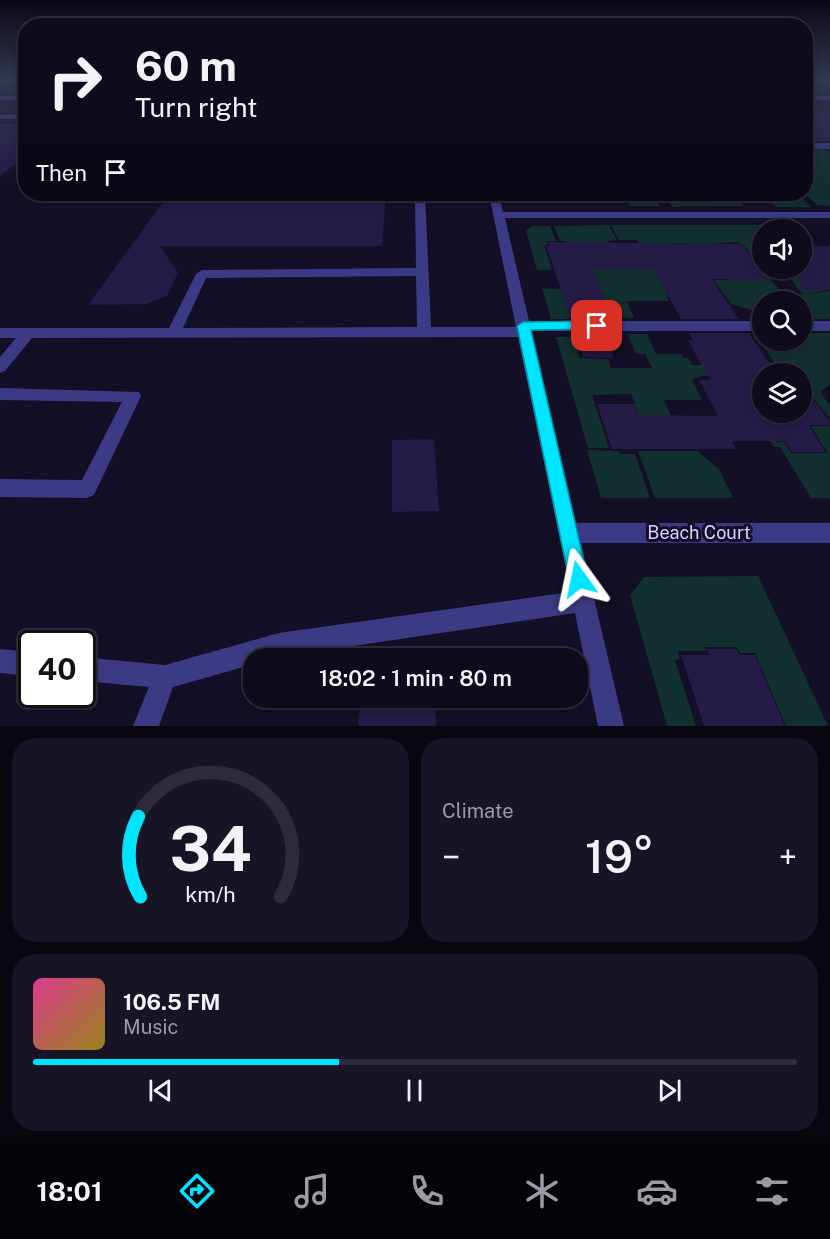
<!DOCTYPE html>
<meta charset="utf-8">
<style>
body{margin:0;font-family:"Public Sans",sans-serif;background:#171425;color:#f1f3f6;height:100vh;display:flex;flex-direction:column;font-size:22px;white-space:nowrap}
*{box-sizing:border-box;margin:0}
p{font-size:20px;color:#9b9ba3}
.icon{flex:none;width:33px;height:33px;fill:none;stroke:currentColor;stroke-width:2;stroke-linecap:round;stroke-linejoin:round}
.map{position:relative;height:726px;overflow:hidden}
.sheet{display:flex;flex-direction:column;gap:12px;padding:12px;background:#08060f;flex:1}
.sheet>*{flex:none}
.hud{position:absolute;left:18px;top:18px;width:795px;height:183px;border-radius:24px;box-shadow:0 3px 9px #0003,0 0 0 2px #2e2b3b;background:#0e0b1c;color:#f1f3f6;overflow:hidden}
.fabs{position:absolute;left:752px;top:219px;display:grid;gap:12px}
.fabs a{display:grid;place-items:center;width:60px;height:60px;border-radius:50%;background:#0e0b1c;box-shadow:0 3px 9px #0003,0 0 0 2px #2e2b3b;font-size:30px}
.speed{position:absolute;left:18px;top:630px;display:flex;gap:12px;font-size:30px;font-weight:700;text-align:center}
.speed>*{display:grid;place-content:center;width:78px;height:78px;border-radius:50%;background:#0e0b1c;box-shadow:0 3px 9px #0003,0 0 0 2px #2e2b3b;line-height:1}
.speed .limit{border:3px solid #111;border-radius:9px;background:#fff;color:#111}
.pin{position:absolute;display:grid;place-items:center;width:51px;height:51px;color:#fff;margin:-26px;border-radius:12px;box-shadow:0 3px 9px #0006}
.me{position:absolute;width:66px;margin:-33px;rotate:348deg;stroke-linejoin:round;filter:drop-shadow(0 0 4px #0008)}
.turn{display:flex;align-items:center;gap:21px;height:126px;padding:0 18px;font-size:27px}
.turn .icon{width:78px;height:78px;stroke-width:2.5}
.turn b{display:block;font-size:42px;line-height:51px}
.then{display:flex;align-items:center;height:57px;padding:0 18px;background:#0003;gap:12px;font-size:22px}
.big{font-size:45px;font-weight:600;line-height:1.1}
.sheet .card{flex:1;display:flex;flex-direction:column;justify-content:center;gap:9px;min-width:0;padding:0 21px;border-radius:24px;background:#171425}
.sheet .dial{align-items:center;gap:0}
.dial svg{height:156px;overflow:visible;fill:none;stroke:#2e2b3b;stroke-width:7;stroke-linecap:round;text-anchor:middle}
.dial text{fill:#f1f3f6;stroke:none}
.song{display:flex;align-items:center;gap:18px}
.cover{width:72px;height:72px;border-radius:9px;background:linear-gradient(135deg,hsl(330 70% 55%),hsl(50 70% 35%))}
.played{height:6px;border-radius:3px;background:linear-gradient(90deg,#00e5ff 40%,#2e2b3b 40%)}
.keys{display:flex;justify-content:space-around;direction:ltr}
.heat{display:flex;justify-content:space-between;align-items:center;font-size:33px;direction:ltr}
.sheet .tiles{flex:1;display:grid;gap:12px;grid-template-columns:1fr 1fr}
.card:last-child{grid-column:span 2}
.trip{position:absolute;left:243px;top:648px;width:345px;height:60px;border-radius:24px;background:#0e0b1c;box-shadow:0 3px 9px #0003,0 0 0 2px #2e2b3b;font-weight:600;line-height:60px;text-align:center}
.menu{display:flex;height:96px;justify-content:space-around;align-items:center;background:#06040b;color:#9b9ba3}
.menu .icon{width:42px;height:42px}
.menu .selected{color:#00e5ff}
.menu b{font-size:27px;color:#f1f3f6}
.map>svg:first-child{display:block}
</style>
<div class="map">
<svg width="830" height="726" viewBox="0 0 830 726">
<rect width="100%" height="100%" fill="#130f26"/>
<g fill="#12302f">
<polygon points="806,148 823,148 830,153 830,206 817,205 805,194"/>
<polygon points="622,194 652,194 660,206 630,206"/>
<polygon points="662,194 732,194 744,206 672,207"/>
<polygon points="763,194 796,194 811,207 776,207"/>
<polygon points="609,225 617,240 608,241 609,254 616,269 649,269 650,263 637,240 619,240 611,225 779,225 783,229 762,230 762,263 758,263 743,245 736,242 689,246 686,243 672,243 685,295 666,295 669,301 627,301 634,318 615,318 609,306 591,306 565,241 560,241 554,226"/>
<polygon points="532,226 550,226 556,241 547,241 548,245 544,245 552,270 537,270 526,231"/>
<polygon points="758,265 782,292 800,294 781,297 780,301 762,302 762,313 731,304 714,280 727,280"/>
<polygon points="774,269 786,269 788,272 811,272 827,290 804,294 830,291 830,319 801,319 801,302 782,301 782,298 802,294 785,271 777,271"/>
<polygon points="542,288 583,291 579,306 583,319 551,319"/>
<polygon points="754,333 762,333 762,340 801,340 801,333 830,333 830,384 820,392 830,406 830,419 801,382 801,374 793,373 787,365 776,365"/>
<path d="M628,334H647L656,354H681L683,358H688L692,365H725L762,374L750,400L776,442H784L791,453H827L811,426H830V498H811L780,447H774C765,432 757,413 746,401C734,389 710,367 692,380L702,400H664L686,449H653L631,394L592,395L609,448H588L556,337H573L580,358L608,359L611,368H652L645,354H636Z"/>
<polygon points="587,450 619,451 620,454 635,454 650,498 601,498"/>
<polygon points="638,451 697,451 719,469 733,498 655,498"/>
<polygon points="758,576 828,726 786,726 755,653 740,653 737,647 705,647 706,651 678,651 680,659 675,660 696,726 667,726 630,595 644,577"/>
</g>
<g fill="#241b47">
<polygon points="806,111 830,112 830,141 812,141 806,136"/>
<polygon points="0,124 26,124 26,155 0,176"/>
<polygon points="169,194 386,194 382,246 160,246 178,273 167,296 147,304 88,305"/>
<polygon points="549,242 736,244 742,245 770,279 712,279 739,319 681,319 653,269 593,269 613,319 571,319 546,246 550,246"/>
<rect x="801" y="246" width="29" height="44"/>
<polygon points="575,333 605,333 614,358 583,357"/>
<polygon points="689,333 749,333 777,374 762,374 762,412 801,412 802,383 830,422 830,425 809,425 825,452 792,452 785,441 732,441 736,449 612,449 597,404 635,404 639,415 718,416 699,380 710,380 688,340 693,340"/>
<polygon points="434,439 439,511 392,512 392,440"/>
<polygon points="707,649 736,649 739,655 755,655 785,726 704,726 681,655 709,655"/>
<polygon points="360,698 435,698 436,726 358,726"/>
</g>
<g fill="none" stroke-linecap="round" stroke-linejoin="round">
<g fill="#3d3a85" fill-rule="evenodd">
<rect x="0" y="96" width="26" height="4"/>
<rect x="806" y="96" width="24" height="4"/>
<rect x="0" y="115" width="26" height="4"/>
<polygon points="830,143 830,149 806,148 806,143"/>
<path d="M415,194H425L431,327H516L489,194H499L503,212H830V218H505L529,321H762V331H531L576,523H830V543H581L624,726H598L575,613L272,658H254V664L173,687L159,726H133L149,687L82,681V657L165,665L279,633L571,592L518,337L32,338L5,371L0,373V357L16,338H0V328H169L196,274L202,270L416,268ZM416,276L417,327L183,328L206,278Z"/>
<rect x="801" y="321" width="29" height="10"/>
<polygon points="0,388 139,392 141,396 94,495 87,498 0,497 0,479 82,480 122,402 0,400"/>
<polygon points="0,649 32,652 32,676 0,673"/>
</g>
</g>
<linearGradient id="sky" x2="0" y2="1"><stop stop-color="#0a0815"/><stop offset="0.44" stop-color="#333752"/><stop offset="1" stop-color="#333752" stop-opacity="0"/></linearGradient>
<rect width="830" height="183" fill="url(#sky)"/>
<polygon fill="#00e5ff" stroke="#0095a6" stroke-width="1.5" points="597,321 604,326 602,329 531,330 588,579 585,586 579,588 572,586 569,579 517,326 523,322"/>
<g text-anchor="middle" stroke-width="6" stroke-linejoin="round" paint-order="stroke">
<g font-size="18" fill="#d9d4ff" stroke="#130f26">
<text x="699" y="539">Beach Court</text>
</g>
</g>
</svg>
<div class="fabs">
<a><svg class="icon" aria-label="sound" viewBox="0 0 24 24"><path d="M4 9h4l5-4v14l-5-4H4zM17 9q2 3 0 6"/></svg></a>
<a><svg class="icon" aria-label="search" viewBox="0 0 24 24"><circle cx="10" cy="10" r="6"/><path d="M15 15l6 6"/></svg></a>
<a><svg class="icon" aria-label="layers" viewBox="0 0 24 24"><path d="M12 4l9 5-9 5-9-5zM3 14l9 5 9-5"/></svg></a>
</div>
<div class="speed"><div class="limit">40</div></div>
<div class="pin" style="left:597px;top:326px;background:#d93025"><svg class="icon" aria-label="arrive" viewBox="0 0 24 24"><path d="M6 21V4h12l-3 4 3 4H6"/></svg></div>
<svg class="me" style="left:579px;top:579px" viewBox="-20 -20 40 40"><path d="M0-17L14 15 0 8-14 15z" fill="#00e5ff" stroke="#fff" stroke-width="4"/></svg>
<div class="trip">18:02 · 1 min · 80 m</div>
<div class="hud">
<div class="turn"><svg class="icon" aria-label="right" viewBox="0 0 24 24"><path d="M7 20v-9h11M14 6l5 5-5 5"/></svg><div><b>60 m</b>Turn right</div></div>
<div class="then">Then<svg class="icon" aria-label="arrive" viewBox="0 0 24 24"><path d="M6 21V4h12l-3 4 3 4H6"/></svg></div>
</div>
</div>
<section class="sheet">
<div class="tiles">
<div class="card dial"><svg viewBox="0 0 100 80">
<path d="M14 69A42 42 0 1 1 86 69"/>
<path d="M14 69A42 42 0 0 1 13 28" stroke="#00e5ff"/>
<text x="50" y="56" font-size="32" font-weight="700">34</text>
<text x="50" y="72" font-size="11">km/h</text>
</svg></div>
<div class="card"><p>Climate</p>
<div class="heat"><a>−</a><b class="big">19°</b><a>+</a></div>
</div>
<div class="card">
<div class="song"><i class="cover"></i><div><b>106.5 FM</b><p>Music</p></div></div>
<div class="played"></div>
<div class="keys"><svg class="icon" aria-label="previous" viewBox="0 0 24 24"><path d="M18 5L8 12l10 7zM5 5v14"/></svg><svg class="icon" aria-label="pause" viewBox="0 0 24 24"><path d="M8 5v14M16 5v14"/></svg><svg class="icon" aria-label="next" viewBox="0 0 24 24"><path d="M6 5l10 7-10 7zM19 5v14"/></svg></div>
</div>
</div>
</section>
<nav class="menu">
<b>18:01</b>
<svg class="icon selected" aria-label="directions" viewBox="0 0 24 24"><path d="M12 3l9 9-9 9-9-9zM9 14v-3h6M13 9l2 2-2 2"/></svg>
<svg class="icon" aria-label="music" viewBox="0 0 24 24"><path d="M9 18V5l10-2v13"/><circle cx="6" cy="18" r="3"/><circle cx="16" cy="16" r="3"/></svg>
<svg class="icon" aria-label="phone" viewBox="0 0 24 24"><path d="M5 4h4l2 5-3 2q2 4 5 5l2-3 5 2v4C11 20 4 13 5 4z"/></svg>
<svg class="icon" aria-label="climate" viewBox="0 0 24 24"><path d="M12 3v18M4 7l16 10M4 17L20 7"/></svg>
<svg class="icon" aria-label="car" viewBox="0 0 24 24"><path d="M5 17H2v-5l4-1 3-4h7l3 4 3 1v5h-3M9 17h6M6 11h13"/><circle cx="7" cy="17" r="2"/><circle cx="17" cy="17" r="2"/></svg>
<svg class="icon" aria-label="filters" viewBox="0 0 24 24"><path d="M4 7h16M4 17h16"/><circle cx="9" cy="7" r="2"/><circle cx="15" cy="17" r="2"/></svg>
</nav>
